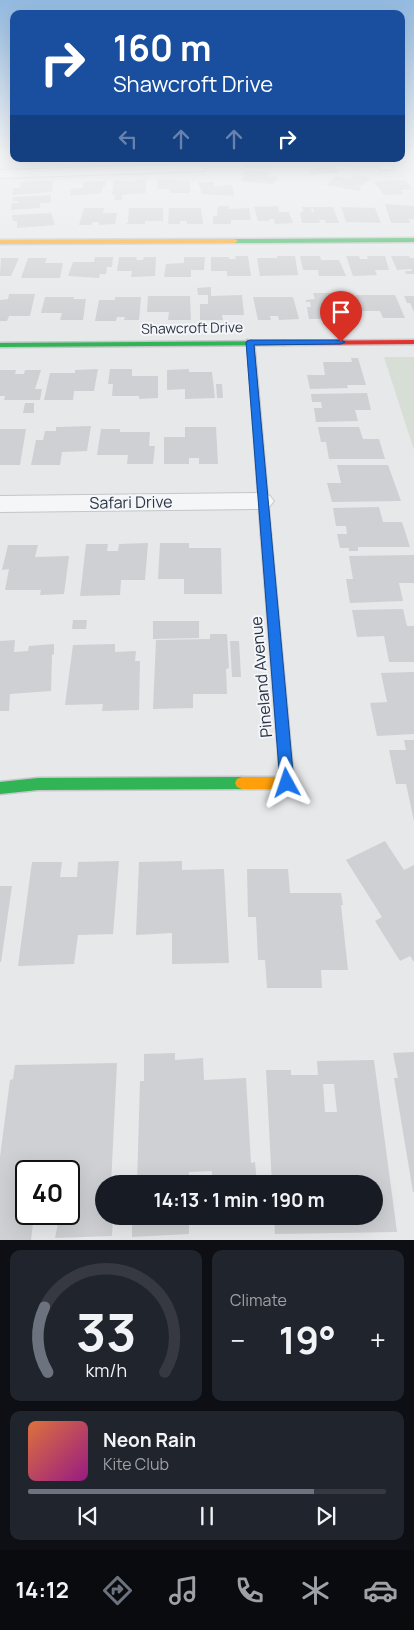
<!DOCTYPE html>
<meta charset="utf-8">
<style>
body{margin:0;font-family:Manrope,sans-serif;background:#20242c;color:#f1f3f6;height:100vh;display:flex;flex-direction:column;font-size:19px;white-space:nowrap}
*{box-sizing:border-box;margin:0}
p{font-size:16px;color:#9ea1a6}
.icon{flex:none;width:28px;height:28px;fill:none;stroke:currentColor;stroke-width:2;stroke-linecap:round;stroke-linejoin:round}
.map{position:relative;height:1240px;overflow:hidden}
.drawer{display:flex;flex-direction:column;gap:10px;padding:10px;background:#0d0f14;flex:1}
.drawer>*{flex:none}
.banner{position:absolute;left:10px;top:10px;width:395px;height:152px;border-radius:10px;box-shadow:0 5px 20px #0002;background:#1a4fa0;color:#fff;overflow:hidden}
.speed{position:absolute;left:15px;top:1160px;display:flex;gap:10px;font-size:25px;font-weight:700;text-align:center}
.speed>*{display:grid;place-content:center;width:65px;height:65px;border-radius:50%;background:#171b24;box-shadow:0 5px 20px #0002;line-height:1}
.speed .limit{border:2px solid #111;border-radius:8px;background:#fff;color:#111}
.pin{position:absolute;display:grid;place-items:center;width:42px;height:42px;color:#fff;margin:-51px -21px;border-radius:50% 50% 50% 0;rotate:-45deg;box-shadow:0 0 5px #0007}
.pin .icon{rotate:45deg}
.me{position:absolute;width:55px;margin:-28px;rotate:355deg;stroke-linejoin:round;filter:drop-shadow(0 0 4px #0008)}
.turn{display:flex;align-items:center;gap:18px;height:105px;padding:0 20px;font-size:22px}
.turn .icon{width:65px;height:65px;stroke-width:2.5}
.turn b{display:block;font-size:35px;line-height:42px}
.lanes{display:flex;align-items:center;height:48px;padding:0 20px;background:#0003;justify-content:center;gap:25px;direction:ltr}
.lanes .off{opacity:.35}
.big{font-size:38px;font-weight:700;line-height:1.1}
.drawer .tile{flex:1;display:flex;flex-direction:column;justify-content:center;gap:8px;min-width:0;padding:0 18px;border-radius:10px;background:#20242c}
.drawer .dial{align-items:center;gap:0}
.dial svg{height:130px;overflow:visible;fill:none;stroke:#363941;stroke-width:7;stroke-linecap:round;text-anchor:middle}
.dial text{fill:#f1f3f6;stroke:none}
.song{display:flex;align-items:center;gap:15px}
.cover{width:60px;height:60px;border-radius:8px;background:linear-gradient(135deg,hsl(20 70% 55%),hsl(310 70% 35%))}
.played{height:5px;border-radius:2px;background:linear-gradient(90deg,#6c737f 80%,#363941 80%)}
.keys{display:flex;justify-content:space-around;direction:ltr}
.heat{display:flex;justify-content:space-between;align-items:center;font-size:28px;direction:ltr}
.drawer .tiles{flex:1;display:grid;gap:10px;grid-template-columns:1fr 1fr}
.tile:last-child{grid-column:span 2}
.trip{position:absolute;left:95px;top:1175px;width:288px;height:50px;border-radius:25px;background:#171b24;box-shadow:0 5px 20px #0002;font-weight:700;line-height:50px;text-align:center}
.dock{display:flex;height:80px;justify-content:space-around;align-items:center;background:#090b0e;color:#9ea1a6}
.dock .icon{width:35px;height:35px}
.dock .selected{color:#6c737f}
.dock b{font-size:22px;color:#f1f3f6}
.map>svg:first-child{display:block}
</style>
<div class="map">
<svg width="414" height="1240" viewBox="0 0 414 1240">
<rect width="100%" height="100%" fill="#e6e8ea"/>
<polygon fill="#d6ded6" points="384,357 414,357 414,450"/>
<g fill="#ced0d3" fill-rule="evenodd">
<polygon points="17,159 52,159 52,161 16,163"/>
<polygon points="244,159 279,159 280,164 269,164 270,168 244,168 244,163 250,163 249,161 244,161"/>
<polygon points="344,162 347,167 336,167 339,173 311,174 309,170 315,170 312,163"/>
<polygon points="245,170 269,172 267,176 278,177 274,184 241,181 245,175 241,175"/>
<polygon points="356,175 371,178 359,188 362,189 359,191 326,185 336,176 351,179"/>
<polygon points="146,179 146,193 122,195 122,200 115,200 115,195 112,195 114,180 135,182 135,180"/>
<polygon points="158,179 190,181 190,193 170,193 170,189 157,189"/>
<polygon points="405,180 412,189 400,190 404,194 384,195 374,182"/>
<polygon points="36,181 53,181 52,192 12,195 13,188 20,188 21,182"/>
<polygon points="105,181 105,187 102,188 102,193 70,196 71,189 83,188 83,182"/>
<polygon points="198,182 214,182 214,186 232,185 234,196 202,194"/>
<polygon points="51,195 51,203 40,203 40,208 11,210 12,203 18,203 18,201 12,201 13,197"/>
<polygon points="385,204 414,206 414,219 409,219 410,223 391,223"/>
<polygon points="218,206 229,206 229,209 249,208 251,220 231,220 231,224 213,224 213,216 217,216"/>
<polygon points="278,206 279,212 289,212 293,223 275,224 274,219 269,219 269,221 258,221 254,207"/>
<polygon points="302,207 311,207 312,212 314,212 312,207 333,207 339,223 326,223 325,220 319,220 320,223 302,223 300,212 303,212"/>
<polygon points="341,207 375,208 381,223 346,222"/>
<polygon points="84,208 104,208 103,213 117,213 115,224 99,225 99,222 92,222 91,225 79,225"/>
<polygon points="129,208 163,208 163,221 145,221 145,224 126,224 128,222"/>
<polygon points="169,208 201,208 203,224 187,224 187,221 180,221 180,224 168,224"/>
<polygon points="51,213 55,225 17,228 17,221 13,221 12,215"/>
<polygon points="235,256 248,256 251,276 227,276 227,271 211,271 211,257 229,257 229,259 236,259"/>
<polygon points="277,256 295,256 298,275 260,276 257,258 277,258"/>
<polygon points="300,256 320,256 321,260 339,260 346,276 319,276 318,270 303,270"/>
<polygon points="346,256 359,256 360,259 368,259 367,256 385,256 389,270 375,270 377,275 353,276"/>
<polygon points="391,256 409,256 410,258 414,258 414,274 406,274 405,271 412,271 411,269 397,270"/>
<polygon points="95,257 113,257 112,267 107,267 106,274 100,274 99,278 68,276 73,262 94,262"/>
<polygon points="119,257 137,257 136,260 143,260 144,257 156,257 155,276 131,277 132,271 117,271"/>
<polygon points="184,257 205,257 204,270 191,270 191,277 164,277 166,264 184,263"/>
<polygon points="1,258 19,258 11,276 0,276"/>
<polygon points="28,258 47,258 45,263 63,263 60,278 21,278"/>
<polygon points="211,287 211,296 242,295 244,315 222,315 223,320 200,320 200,304 208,304 208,295 198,295 197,288"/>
<polygon points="313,293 331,293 332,296 348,296 353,313 329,313 330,319 309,319 307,307 311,307 310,302 306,302 306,300 315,299"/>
<polygon points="9,294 35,294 30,316 9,316 7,321 0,321 0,300 8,299"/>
<polygon points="355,295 395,295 405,318 383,318 380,311 358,311"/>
<polygon points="148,296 190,296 191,320 168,320 169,312 147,312"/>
<polygon points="404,296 414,296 414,312 410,303 407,303"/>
<polygon points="45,297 74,297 73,299 86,299 83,320 60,320 62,313 41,313"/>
<polygon points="115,297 141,297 139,320 124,320 125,317 117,317 116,321 95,321 99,300 115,300"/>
<polygon points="253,297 293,297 299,319 279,320 278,316 270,316 271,320 258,320"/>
<polygon points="351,358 358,358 366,385 347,385 348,388 310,389 307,375 325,375 323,362 352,362"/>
<polygon points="98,369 94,391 74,391 73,400 44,400 50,373 75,373 75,370"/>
<polygon points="110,369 132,369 132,376 158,376 158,398 139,399 139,396 112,396 113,384 108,384"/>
<polygon points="189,369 189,372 212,372 215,398 185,399 185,389 167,390 167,370"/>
<polygon points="0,370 16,370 15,374 24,374 25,370 41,370 35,389 42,389 40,400 4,400 5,396 0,396"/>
<polygon points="216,384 222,384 223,398 217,398"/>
<polygon points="367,393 371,410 355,410 358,421 316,422 314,408 322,408 321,402 312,402 311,394"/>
<polygon points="25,403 34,403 34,413 23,413"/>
<polygon points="91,426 87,451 62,452 60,465 31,465 36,440 43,440 45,431 56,431 56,427"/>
<polygon points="185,427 216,427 218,464 199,464 199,458 189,458 189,464 164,464 164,437 185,437"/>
<polygon points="318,427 359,427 363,439 379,439 385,459 329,459 326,442 321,442"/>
<polygon points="0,429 26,429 20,465 0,465"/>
<polygon points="101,429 120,429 120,432 150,432 149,446 155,446 153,464 127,464 128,455 97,455"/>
<polygon points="337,465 388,465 401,501 332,502 327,483 341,483"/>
<polygon points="379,507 383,522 402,522 410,547 358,547 358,551 349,551 349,548 340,548 337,534 347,534 346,526 336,526 333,508"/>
<polygon points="148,543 145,580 121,580 120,595 80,596 86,544 108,544 107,551 118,551 119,544"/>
<polygon points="160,543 189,543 189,548 221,548 222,594 184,594 184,579 158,579"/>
<polygon points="8,545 38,545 35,557 69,556 64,594 40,595 41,590 5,590 9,569 2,570"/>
<polygon points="414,555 414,583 399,583 403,601 350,603 346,579 353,579 349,556"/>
<polygon points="403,609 407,626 414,626 414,662 389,662 384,636 357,637 352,610"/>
<polygon points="73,620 87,620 86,629 72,629"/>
<polygon points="153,621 199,621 199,638 153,639"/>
<polygon points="210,634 227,634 229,668 226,669 227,694 193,694 193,708 153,709 156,640 210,639"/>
<polygon points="15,640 14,652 28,651 29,646 54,644 54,654 52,655 51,691 10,694 9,711 0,711 0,641"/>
<polygon points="230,641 239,641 241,677 232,677"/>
<polygon points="115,644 115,652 136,651 135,661 140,661 139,710 102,711 103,704 65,705 73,645"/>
<polygon points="414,672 414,734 377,736 370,703 387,702 381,673"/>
<polygon points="404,740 414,740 414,821 406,784 396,784 389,750 406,750"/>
<polygon points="385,841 404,870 414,865 414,962 410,956 400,961 375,921 382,917 346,860"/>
<polygon points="119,861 113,934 78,935 74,964 18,966 32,862 62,862 60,877 77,877 78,862"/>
<polygon points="182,861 182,870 224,869 229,963 172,964 172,933 136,935 139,862"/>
<polygon points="247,869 288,869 290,893 341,893 343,905 341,905 348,970 321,970 322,988 267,988 265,960 258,960 256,917 248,917"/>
<polygon points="0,886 12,886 1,962 0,962"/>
<polygon points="414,1052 414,1192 413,1192 394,1078 398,1078 393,1053"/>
<polygon points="175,1053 175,1060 203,1058 204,1080 246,1078 251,1163 255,1162 257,1184 212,1184 212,1171 189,1172 189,1184 137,1184 140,1081 144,1081 144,1054"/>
<path d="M374,1060L397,1232L275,1234L274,1216H374V1184H272L266,1070H291V1075H318L317,1061ZM323,1084H334L337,1112H325Z"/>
<polygon points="117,1063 111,1184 104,1184 104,1216 113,1216 112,1236 55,1238 60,1214 69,1214 69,1171 26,1171 26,1214 53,1214 53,1222 33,1223 31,1240 0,1240 0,1157 10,1080 13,1079 15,1065"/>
<polygon points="132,1216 189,1216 189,1234 132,1237"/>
</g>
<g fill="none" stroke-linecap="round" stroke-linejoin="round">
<defs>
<g id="street">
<polygon points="376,159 388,159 392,167 391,170 381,170"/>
<polygon points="199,164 205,168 204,171 0,178 0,170"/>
<polygon points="262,493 270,496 274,501 270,506 262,509 0,512 0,496"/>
</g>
<g id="fast">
<polygon points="414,238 414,242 235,243 232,241 235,239"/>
<polygon points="285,341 285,345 282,345 0,347 0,343"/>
<polygon points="242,777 247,779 249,783 247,787 242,789 38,790 0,794 0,782 38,778"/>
</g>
<g id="slow">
<polygon points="0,240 235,239 238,241 235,243 0,244"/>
<polygon points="266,532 271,535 294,783 292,787 287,789 242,789 237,787 235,783 237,779 242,777 280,777 261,535"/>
</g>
<g id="jam">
<polygon points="247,340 254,342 271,535 266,538 261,535"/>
<polygon points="414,340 414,344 282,345 278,343 282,341"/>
</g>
</defs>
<use href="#street" stroke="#c4c6c8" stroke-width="2"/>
<use href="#fast" stroke="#c4c6c8" stroke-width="3"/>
<use href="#slow" stroke="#c4c6c8" stroke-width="3"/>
<use href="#jam" stroke="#c4c6c8" stroke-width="3"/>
<use href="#street" fill="#f5f6f7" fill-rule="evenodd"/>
<use href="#fast" fill="#30b455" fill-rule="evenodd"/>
<use href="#slow" fill="#ff9f0a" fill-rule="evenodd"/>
<use href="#jam" fill="#e5322d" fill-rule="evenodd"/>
</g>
<linearGradient id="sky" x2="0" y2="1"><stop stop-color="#93bae0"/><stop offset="0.47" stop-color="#f4f5f6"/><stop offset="1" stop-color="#f4f5f6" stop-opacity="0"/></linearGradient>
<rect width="414" height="326" fill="url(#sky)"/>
<polygon fill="#1a73e8" stroke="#114b97" points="250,340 341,340 345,342 341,344 254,345 294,783 292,787 287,789 282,787 280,783 246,342"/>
<g text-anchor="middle" stroke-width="4" stroke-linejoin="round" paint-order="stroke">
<g font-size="14" fill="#2b3445" stroke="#f4f6f9">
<text transform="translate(192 328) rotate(-1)" y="5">Shawcroft Drive</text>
</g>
<g font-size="16" fill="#2b3445" stroke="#f4f6f9">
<text transform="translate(131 502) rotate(-1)" y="6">Safari Drive</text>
<text transform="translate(261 677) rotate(-95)" y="6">Pineland Avenue</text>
</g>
</g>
</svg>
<div class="speed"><div class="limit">40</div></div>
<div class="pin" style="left:341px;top:342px;background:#d93025"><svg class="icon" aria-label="arrive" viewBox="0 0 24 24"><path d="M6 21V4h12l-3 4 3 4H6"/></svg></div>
<svg class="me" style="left:287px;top:783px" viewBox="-20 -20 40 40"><path d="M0-17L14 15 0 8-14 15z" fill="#1a73e8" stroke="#fff" stroke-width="4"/></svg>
<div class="trip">14:13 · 1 min · 190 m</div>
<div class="banner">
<div class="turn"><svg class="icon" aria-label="right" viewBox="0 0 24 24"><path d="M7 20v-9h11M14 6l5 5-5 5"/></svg><div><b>160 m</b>Shawcroft Drive</div></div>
<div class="lanes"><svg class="icon off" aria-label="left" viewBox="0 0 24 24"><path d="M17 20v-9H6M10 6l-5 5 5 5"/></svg><svg class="icon off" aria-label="ahead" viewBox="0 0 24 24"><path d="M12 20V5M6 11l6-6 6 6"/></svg><svg class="icon off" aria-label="ahead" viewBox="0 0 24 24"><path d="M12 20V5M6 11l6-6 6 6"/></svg><svg class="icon" aria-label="right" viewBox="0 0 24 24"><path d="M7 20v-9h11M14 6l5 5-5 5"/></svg></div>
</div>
</div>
<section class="drawer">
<div class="tiles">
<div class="tile dial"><svg viewBox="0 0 100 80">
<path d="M14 69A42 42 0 1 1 86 69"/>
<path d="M14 69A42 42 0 0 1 12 29" stroke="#6c737f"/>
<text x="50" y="56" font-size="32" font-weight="700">33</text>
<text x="50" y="72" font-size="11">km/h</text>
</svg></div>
<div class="tile"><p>Climate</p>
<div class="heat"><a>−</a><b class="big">19°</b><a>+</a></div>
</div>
<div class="tile">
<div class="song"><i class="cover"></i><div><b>Neon Rain</b><p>Kite Club</p></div></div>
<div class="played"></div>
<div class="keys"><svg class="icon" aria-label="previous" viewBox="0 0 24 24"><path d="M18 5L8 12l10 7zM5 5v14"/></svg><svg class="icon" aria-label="pause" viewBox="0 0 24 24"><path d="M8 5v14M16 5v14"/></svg><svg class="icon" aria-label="next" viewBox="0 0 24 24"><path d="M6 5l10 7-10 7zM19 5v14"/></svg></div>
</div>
</div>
</section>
<nav class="dock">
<b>14:12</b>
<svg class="icon selected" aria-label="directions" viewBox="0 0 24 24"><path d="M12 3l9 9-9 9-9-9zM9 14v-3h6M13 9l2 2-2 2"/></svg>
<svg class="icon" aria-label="music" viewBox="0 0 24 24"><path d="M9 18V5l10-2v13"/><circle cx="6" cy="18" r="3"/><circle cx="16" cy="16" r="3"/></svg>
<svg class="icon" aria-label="phone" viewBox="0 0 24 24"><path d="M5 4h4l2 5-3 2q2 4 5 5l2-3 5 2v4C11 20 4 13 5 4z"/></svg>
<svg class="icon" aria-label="climate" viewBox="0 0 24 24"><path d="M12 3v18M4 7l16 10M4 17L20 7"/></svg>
<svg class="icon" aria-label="car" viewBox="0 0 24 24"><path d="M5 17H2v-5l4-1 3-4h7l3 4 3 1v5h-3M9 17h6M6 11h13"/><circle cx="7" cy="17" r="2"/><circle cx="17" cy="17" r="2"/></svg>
</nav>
